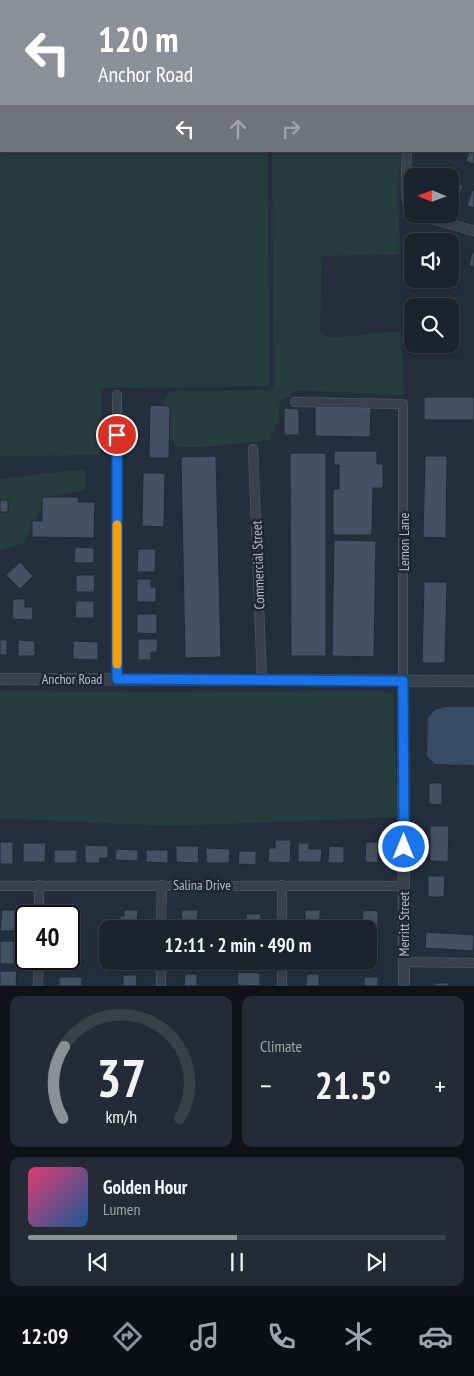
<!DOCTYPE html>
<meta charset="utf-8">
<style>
body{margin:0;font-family:"PT Sans Narrow",sans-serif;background:#242b36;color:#f1f3f6;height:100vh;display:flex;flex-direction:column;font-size:19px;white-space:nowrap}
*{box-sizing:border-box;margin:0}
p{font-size:16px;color:#a0a4aa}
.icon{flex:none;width:28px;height:28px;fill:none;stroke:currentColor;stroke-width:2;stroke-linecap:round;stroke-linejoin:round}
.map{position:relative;height:986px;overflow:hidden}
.details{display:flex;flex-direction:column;gap:10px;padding:10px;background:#0f1319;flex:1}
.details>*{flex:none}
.guide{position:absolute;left:0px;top:0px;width:475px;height:152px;box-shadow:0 2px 8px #0003,0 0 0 1px #39404a;background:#8c9099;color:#fff;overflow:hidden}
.needle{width:32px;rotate:271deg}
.fabs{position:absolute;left:404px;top:168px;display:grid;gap:10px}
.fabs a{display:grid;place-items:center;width:55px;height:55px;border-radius:10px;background:#1b232e;box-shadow:0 2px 8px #0003,0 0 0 1px #39404a;font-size:25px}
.speed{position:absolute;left:15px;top:905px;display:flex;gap:10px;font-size:25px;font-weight:700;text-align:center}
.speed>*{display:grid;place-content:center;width:65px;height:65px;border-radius:50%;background:#1b232e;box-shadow:0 2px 8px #0003,0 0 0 1px #39404a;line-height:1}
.speed .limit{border:2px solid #111;border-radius:8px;background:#fff;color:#111}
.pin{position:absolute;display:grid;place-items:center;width:42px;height:42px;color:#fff;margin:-21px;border:2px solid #fff;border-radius:50%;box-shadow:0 1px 5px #0007}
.me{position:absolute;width:55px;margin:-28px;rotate:0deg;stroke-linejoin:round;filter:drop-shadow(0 0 4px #0008)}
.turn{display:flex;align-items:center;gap:18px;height:105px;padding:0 15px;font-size:22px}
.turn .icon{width:65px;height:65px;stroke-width:2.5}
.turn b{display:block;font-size:35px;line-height:42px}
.lanes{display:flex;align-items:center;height:48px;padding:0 15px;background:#0003;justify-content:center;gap:25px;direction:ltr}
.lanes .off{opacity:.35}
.big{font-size:38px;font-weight:700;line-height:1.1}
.details .tile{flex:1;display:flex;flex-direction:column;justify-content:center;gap:8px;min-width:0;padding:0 18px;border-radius:10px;background:#242b36}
.details .dial{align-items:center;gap:0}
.dial svg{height:130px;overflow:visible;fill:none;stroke:#39404a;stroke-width:7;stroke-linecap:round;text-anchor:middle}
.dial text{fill:#f1f3f6;stroke:none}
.song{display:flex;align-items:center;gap:15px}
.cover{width:60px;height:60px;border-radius:8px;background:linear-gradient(135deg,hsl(340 70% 55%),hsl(210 70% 35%))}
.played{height:5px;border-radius:2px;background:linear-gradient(90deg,#8c9099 50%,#39404a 50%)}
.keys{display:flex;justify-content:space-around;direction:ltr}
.heat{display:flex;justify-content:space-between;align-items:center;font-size:28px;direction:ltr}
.details .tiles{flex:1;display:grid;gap:10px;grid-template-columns:1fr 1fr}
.tile:last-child{grid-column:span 2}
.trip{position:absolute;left:99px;top:920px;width:278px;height:50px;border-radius:10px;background:#1b232e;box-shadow:0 2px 8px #0003,0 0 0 1px #39404a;font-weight:700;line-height:50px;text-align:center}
.dock{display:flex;height:80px;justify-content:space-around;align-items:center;background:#0b0e12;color:#a0a4aa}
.dock .icon{width:35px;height:35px}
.dock .on{color:#8c9099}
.dock b{font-size:22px;color:#f1f3f6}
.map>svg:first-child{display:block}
</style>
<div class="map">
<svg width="474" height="986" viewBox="0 0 474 986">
<rect width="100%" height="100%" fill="#242f3e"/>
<g fill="#263c3f">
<polygon points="0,128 1,151 268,151 269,386 101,388 100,455 0,456"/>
<polygon points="272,151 401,151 398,190 400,254 322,256 320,331 330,338 401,331 404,395 297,390 279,402 279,418 270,440 204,447 177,447 162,426 164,400 171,391 269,390 274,387"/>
<polygon points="85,469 85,490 55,495 42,507 24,543 0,550 0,479"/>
<polygon points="0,691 160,692 381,691 393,694 398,817 171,826 0,818"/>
</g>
<polygon fill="#394c67" points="446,707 474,707 474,765 435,764 427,756 428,718 435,710"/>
<g fill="#455162" stroke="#1f2835">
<polygon points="0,0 65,0 1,1 1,77"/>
<rect x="65" y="0" width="69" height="1"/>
<polygon points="474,144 474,164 466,161 469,151 474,151"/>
<polygon points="450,181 463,185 458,202 450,200"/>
<polygon points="472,190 474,191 474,208 467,206"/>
<polygon points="472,252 474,253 474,267 469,266"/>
<rect x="424" y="397" width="50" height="23"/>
<polygon points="150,405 170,406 169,458 149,458"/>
<polygon points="315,406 371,407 370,437 315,436"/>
<polygon points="284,408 299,409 299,435 284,435"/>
<polygon points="334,451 377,451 377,464 383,464 383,488 373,488 372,535 333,535 333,489 339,489 339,465 334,465"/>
<polygon points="290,453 326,453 326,656 291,656"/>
<polygon points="216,456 221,657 185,658 181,457"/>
<polygon points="425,456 447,456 446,538 423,537"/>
<polygon points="143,473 165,473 164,527 142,526"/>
<polygon points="42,497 79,497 78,502 95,502 94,538 32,537 32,521 42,521"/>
<rect x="0" y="500" width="8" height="12"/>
<polygon points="334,540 376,541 374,657 332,656"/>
<polygon points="75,547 94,548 94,563 74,563"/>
<polygon points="138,549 156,549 155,572 137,572"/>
<polygon points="20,562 33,576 20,589 6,575"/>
<polygon points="76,575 95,575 94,592 76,592"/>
<polygon points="137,579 151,579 151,587 156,587 156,602 137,602"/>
<polygon points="424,582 447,582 445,663 422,663"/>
<polygon points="13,599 25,599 25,607 33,607 32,620 12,619"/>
<polygon points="76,601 94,601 94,618 75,618"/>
<polygon points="137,614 157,614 157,634 137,633"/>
<polygon points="138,639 158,639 157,652 151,652 151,660 138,660"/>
<rect x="0" y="640" width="7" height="15"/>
<polygon points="18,640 35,641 35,656 18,656"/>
<polygon points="73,641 98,642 98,660 73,659"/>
<polygon points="429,783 442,783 442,805 429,804"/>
<polygon points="430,826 449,826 448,862 430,861"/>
<polygon points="275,840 291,840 290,863 268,862 269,848 275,848"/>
<rect x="0" y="842" width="13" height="22"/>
<polygon points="366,842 378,842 378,863 365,862"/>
<polygon points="23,843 46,843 45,862 23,862"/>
<polygon points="298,843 309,843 309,849 322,849 321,862 298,862"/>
<polygon points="85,845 108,846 108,858 100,858 99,863 85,863"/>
<polygon points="176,846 199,846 198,863 176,862"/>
<polygon points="329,846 344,847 344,863 328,863"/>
<polygon points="206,848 230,849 229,863 206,863"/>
<polygon points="116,849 138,850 138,861 115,860"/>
<rect x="54" y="850" width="23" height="13"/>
<polygon points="146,850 168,850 168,863 146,862"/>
<polygon points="239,851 256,851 256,865 238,864"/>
<polygon points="428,876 445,876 444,897 428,897"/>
<polygon points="60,907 73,907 73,929 69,929 69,916 60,916"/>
<polygon points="2,910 15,910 15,931 0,931"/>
<polygon points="124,910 138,910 137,929 120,929 120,916 124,916"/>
<polygon points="182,910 198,910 197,929 181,929"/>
<rect x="305" y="910" width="15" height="19"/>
<polygon points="363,910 378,911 378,933 368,933 368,929 362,929"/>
<polygon points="246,914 261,914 260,929 246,929"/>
<polygon points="426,932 474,935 473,951 425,948"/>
<polygon points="69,940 81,940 80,956 78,956 78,962 63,962 63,959 69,959"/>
<polygon points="368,940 378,940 378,964 365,964 365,961 368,961"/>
<rect x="0" y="941" width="14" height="23"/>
<polygon points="118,961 134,961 134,965 118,964"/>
<rect x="238" y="961" width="20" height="3"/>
<polygon points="304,961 323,961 323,965 304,964"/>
<polygon points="0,971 17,971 16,986 0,986"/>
<polygon points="238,972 260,973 260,986 237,985"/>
<polygon points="185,974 197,974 197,986 184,986"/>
<polygon points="307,974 319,974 319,986 306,986"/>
<polygon points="123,975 137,975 136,986 123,986"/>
<rect x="59" y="977" width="23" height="9"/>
<rect x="364" y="977" width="14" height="9"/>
<polygon points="435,983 449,983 448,986 435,986"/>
</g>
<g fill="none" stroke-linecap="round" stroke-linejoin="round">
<defs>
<g id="minor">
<polyline points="408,1 408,0"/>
<polyline points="0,106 1,106"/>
<path d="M407,151C407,167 402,200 412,212"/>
<polyline points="415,214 474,231"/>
<polyline points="295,402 403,404 403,681"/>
<polyline points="253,449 262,681"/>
<polyline points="117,679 117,395"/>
<polyline points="0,886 404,886"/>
<polyline points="39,916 39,885"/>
<polyline points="161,929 162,885"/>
<polyline points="282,929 282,885"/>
<polyline points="404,962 474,963"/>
<polyline points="38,986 39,959"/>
<polyline points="161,986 161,961"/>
<polyline points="282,986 282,961"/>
</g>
<g id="tertiary">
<polyline points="0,679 474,681"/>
<polyline points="403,681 404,986"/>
</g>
</defs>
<use href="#minor" stroke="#565f6c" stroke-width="10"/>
<use href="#tertiary" stroke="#565f6c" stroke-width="12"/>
<use href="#minor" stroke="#38414e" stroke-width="9"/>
<use href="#tertiary" stroke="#38414e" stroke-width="11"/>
</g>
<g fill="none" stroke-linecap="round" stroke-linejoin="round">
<defs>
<polyline id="route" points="117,435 117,679 403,681 404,847"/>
</defs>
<use href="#route" stroke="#114b97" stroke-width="12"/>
<use href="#route" stroke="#1a73e8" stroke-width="9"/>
<polyline stroke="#f59e0b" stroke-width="9" points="117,525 117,664"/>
</g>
<g text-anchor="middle" stroke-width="5" stroke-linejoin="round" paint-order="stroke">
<g font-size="14" fill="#b4bcc9" stroke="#1d2633">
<text transform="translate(404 542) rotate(-90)" y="5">Lemon Lane</text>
<text transform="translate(258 565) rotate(-92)" y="5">Commercial Street</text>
<text x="72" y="684">Anchor Road</text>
<text x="202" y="890">Salina Drive</text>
<text transform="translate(404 924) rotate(-90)" y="5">Merritt Street</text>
</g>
</g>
</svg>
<div class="fabs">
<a><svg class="needle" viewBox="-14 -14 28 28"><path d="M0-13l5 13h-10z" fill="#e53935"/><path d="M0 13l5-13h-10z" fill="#a0a4aa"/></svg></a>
<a><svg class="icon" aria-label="sound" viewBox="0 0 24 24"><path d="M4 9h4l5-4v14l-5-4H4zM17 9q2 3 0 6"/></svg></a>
<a><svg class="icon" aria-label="search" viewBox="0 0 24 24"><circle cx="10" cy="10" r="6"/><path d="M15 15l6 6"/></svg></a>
</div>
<div class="speed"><div class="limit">40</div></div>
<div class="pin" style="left:117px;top:435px;background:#d93025"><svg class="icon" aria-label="arrive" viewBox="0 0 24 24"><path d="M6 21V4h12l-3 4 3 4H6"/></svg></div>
<svg class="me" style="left:404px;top:847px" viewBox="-20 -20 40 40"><circle r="17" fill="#1a73e8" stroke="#fff" stroke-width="3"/><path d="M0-11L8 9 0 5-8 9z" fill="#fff"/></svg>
<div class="trip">12:11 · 2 min · 490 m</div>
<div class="guide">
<div class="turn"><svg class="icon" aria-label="left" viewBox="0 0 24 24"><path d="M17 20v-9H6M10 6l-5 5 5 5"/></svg><div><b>120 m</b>Anchor Road</div></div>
<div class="lanes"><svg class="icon" aria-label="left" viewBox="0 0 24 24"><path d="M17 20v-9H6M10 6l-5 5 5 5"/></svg><svg class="icon off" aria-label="ahead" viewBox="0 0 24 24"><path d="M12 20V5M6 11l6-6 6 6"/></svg><svg class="icon off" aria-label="right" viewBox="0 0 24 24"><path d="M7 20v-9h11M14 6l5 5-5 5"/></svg></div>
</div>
</div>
<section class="details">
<div class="tiles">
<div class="tile dial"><svg viewBox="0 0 100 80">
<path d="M14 69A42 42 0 1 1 86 69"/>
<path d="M14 69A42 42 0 0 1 15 25" stroke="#8c9099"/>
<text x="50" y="56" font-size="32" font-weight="700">37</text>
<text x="50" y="72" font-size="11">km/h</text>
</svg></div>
<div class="tile"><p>Climate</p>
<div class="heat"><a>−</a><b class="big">21.5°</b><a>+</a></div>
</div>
<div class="tile">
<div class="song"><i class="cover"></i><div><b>Golden Hour</b><p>Lumen</p></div></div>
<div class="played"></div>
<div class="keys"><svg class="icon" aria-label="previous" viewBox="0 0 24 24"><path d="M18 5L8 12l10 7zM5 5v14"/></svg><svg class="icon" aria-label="pause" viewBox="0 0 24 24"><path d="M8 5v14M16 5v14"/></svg><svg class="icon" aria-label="next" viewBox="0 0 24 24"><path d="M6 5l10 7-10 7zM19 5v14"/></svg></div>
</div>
</div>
</section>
<nav class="dock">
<b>12:09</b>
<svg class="icon on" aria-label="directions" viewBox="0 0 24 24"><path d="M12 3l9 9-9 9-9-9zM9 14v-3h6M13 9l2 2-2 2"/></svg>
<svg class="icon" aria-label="music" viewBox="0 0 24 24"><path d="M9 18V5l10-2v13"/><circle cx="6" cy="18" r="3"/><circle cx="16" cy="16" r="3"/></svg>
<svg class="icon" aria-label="phone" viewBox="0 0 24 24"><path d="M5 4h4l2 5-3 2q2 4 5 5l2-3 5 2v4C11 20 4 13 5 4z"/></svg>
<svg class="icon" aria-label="climate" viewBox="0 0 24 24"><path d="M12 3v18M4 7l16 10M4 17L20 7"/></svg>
<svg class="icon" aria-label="car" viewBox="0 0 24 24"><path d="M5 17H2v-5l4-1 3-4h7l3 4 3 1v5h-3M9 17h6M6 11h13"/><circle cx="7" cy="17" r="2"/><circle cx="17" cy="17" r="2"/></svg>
</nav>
